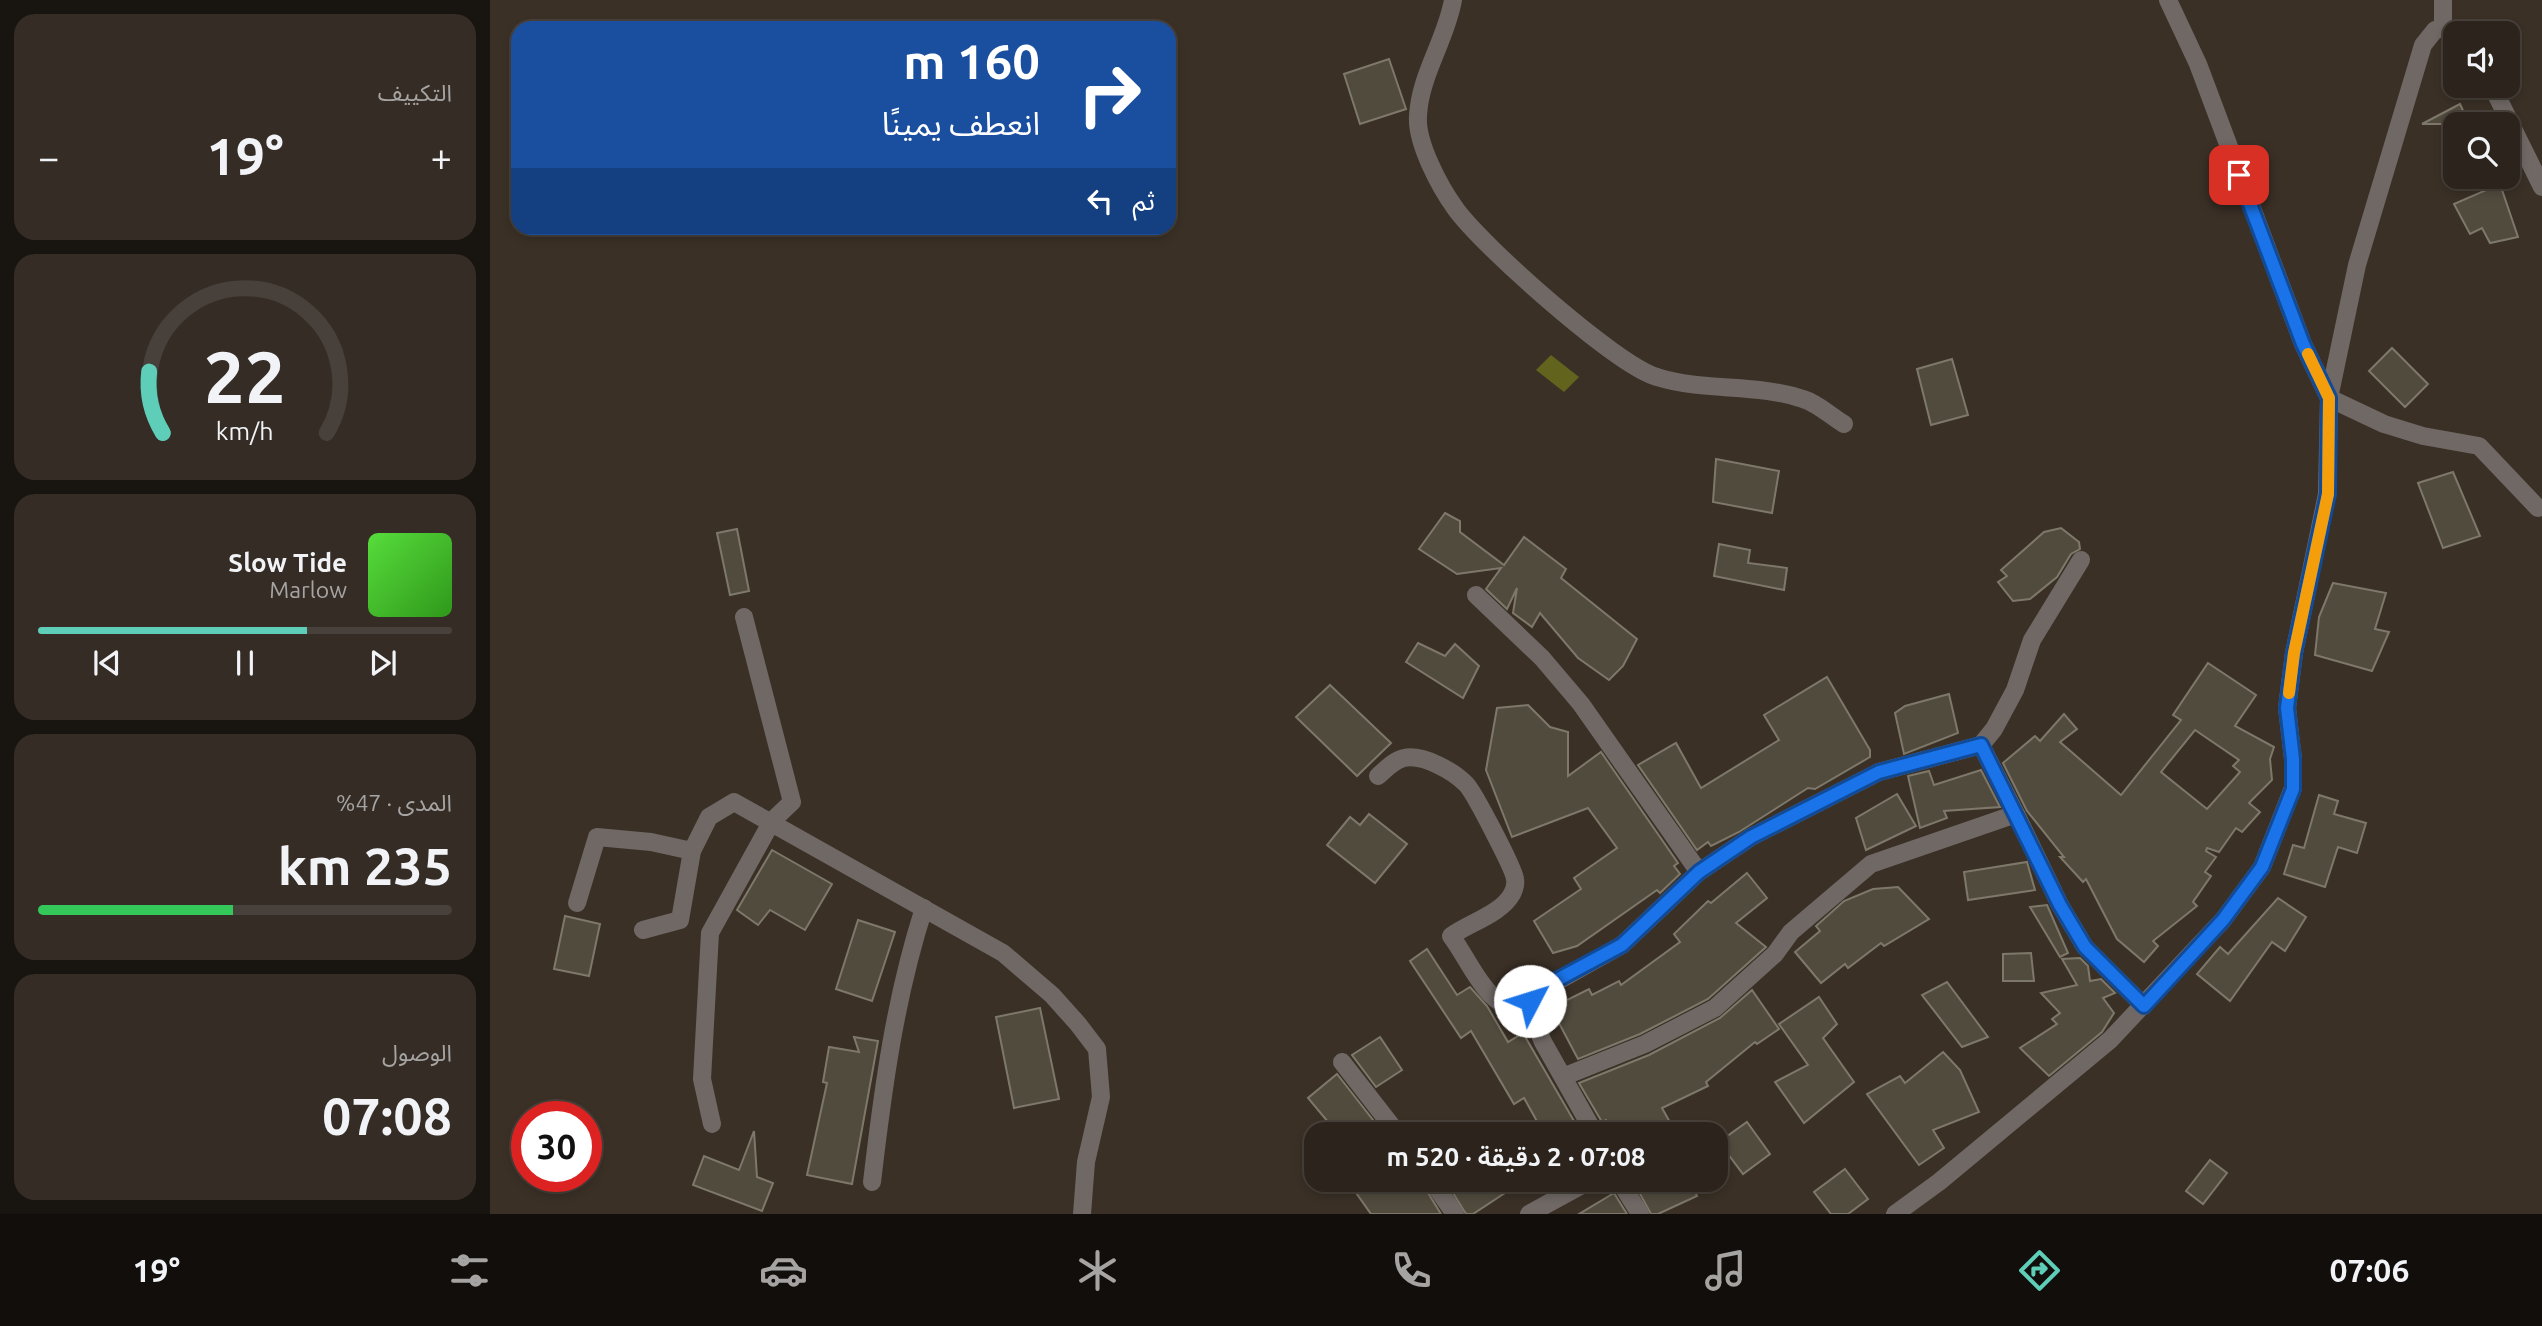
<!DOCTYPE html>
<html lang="ar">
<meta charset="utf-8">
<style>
body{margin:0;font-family:Ubuntu,"Noto Sans Arabic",sans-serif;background:#342c25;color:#f1f3f6;direction:rtl;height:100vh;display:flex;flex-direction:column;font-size:26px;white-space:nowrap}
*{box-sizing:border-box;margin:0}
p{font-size:23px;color:#a6a4a3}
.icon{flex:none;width:38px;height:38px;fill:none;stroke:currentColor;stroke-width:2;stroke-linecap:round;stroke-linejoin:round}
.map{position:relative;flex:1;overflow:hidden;direction:ltr}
.drawer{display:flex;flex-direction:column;gap:14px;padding:14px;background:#18140f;width:490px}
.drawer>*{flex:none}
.top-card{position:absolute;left:21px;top:21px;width:665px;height:214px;border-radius:21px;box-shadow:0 4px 10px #0003,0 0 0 2px #48413b;direction:rtl;background:#1a4fa0;color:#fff;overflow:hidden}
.fabs{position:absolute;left:1953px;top:21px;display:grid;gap:14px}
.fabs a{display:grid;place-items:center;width:77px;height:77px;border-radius:14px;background:#2c241c;box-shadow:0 4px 10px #0003,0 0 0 2px #48413b;font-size:35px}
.speed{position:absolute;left:21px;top:1101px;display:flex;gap:14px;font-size:35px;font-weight:700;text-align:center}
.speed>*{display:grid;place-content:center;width:91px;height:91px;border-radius:50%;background:#2c241c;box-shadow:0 4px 10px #0003,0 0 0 2px #48413b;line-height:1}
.speed .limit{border:10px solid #d22;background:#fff;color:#111}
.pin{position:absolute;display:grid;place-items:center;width:60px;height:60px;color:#fff;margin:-30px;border-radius:14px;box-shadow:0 4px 10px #0006}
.me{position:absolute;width:77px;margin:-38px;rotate:50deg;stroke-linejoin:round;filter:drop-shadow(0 0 5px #0008)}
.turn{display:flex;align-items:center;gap:24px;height:147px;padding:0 21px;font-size:32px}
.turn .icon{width:91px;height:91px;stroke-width:2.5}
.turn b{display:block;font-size:49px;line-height:60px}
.then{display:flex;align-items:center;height:66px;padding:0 21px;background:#0003;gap:14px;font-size:26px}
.big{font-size:52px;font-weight:600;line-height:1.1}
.drawer .tile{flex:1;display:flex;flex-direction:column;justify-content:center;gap:10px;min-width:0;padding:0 24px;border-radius:21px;background:#342c25}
.drawer .dial{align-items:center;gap:0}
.dial svg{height:182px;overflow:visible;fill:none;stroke:#48413b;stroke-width:7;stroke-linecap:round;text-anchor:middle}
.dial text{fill:#f1f3f6;stroke:none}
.song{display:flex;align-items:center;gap:21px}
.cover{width:84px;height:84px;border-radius:10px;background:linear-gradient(135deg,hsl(110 70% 55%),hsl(110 70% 35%))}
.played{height:7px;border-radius:4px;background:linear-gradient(90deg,#5eceb8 65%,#48413b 65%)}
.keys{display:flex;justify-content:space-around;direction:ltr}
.heat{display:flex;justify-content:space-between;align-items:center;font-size:38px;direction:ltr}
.charge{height:10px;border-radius:5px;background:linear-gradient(90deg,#34c759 47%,#48413b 0)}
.trip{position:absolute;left:814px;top:1122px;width:424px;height:70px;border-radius:21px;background:#2c241c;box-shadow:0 4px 10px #0003,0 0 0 2px #48413b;font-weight:600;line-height:70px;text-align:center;direction:rtl}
.tab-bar{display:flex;height:112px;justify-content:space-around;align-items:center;background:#120e0b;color:#a6a4a3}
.tab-bar .icon{width:49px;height:49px}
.tab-bar .selected{color:#5eceb8}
.tab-bar b{font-size:32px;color:#f1f3f6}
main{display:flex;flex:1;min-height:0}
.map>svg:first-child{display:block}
</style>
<main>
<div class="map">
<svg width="2052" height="1214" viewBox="0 0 2052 1214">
<rect width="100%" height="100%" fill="#3a3026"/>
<polygon fill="#62641e" points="1061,355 1089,377 1074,392 1046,370"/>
<g fill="#504b3d" stroke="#7e786a" stroke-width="2" fill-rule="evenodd">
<polygon points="899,59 916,109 870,124 854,74"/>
<polygon points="1970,104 1979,124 1932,124"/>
<polygon points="2010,184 2028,237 2000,243 1992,228 1980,234 1964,204"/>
<polygon points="1902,348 1938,384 1915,407 1879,371"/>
<polygon points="1462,359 1478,415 1441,425 1427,369"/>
<polygon points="1226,459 1289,471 1282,513 1223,502"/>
<polygon points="1963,472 1990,536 1953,548 1928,483"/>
<polygon points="955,513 970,521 970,532 1014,565 1034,537 1076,569 1071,578 1147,639 1133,666 1119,680 1088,658 1050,613 1042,627 1023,613 1027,588 1017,609 996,589 1011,568 967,574 929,549"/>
<polygon points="1571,528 1589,542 1590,549 1581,554 1567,577 1540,599 1523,601 1508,582 1517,576 1511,570 1554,532"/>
<polygon points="247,529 259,591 240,595 227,533"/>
<polygon points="1229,544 1260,550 1258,563 1297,568 1294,590 1224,576"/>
<polygon points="1843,583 1896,593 1885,629 1899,632 1882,671 1825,655 1829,617"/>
<polygon points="928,643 955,656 965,644 989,666 973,698 916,662"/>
<path d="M1718,663L1766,695L1745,726L1784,747L1780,759L1782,780L1759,803L1770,812L1752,832L1746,828L1729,852L1717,848L1716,851L1726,857L1715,872L1721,876L1703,902L1707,906L1663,941L1668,946L1654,962L1627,939L1596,879L1593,882L1570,857H1574L1537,811L1513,763L1545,736L1550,741L1574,714L1587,729L1570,742L1631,795L1691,720L1683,715ZM1705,730L1749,760L1743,766L1750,772L1717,809L1671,772Z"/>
<polygon points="1337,677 1380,750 1380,757 1325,789 1318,788 1249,832 1221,846 1218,842 1207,850 1148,765 1186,743 1211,788 1289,740 1274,715"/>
<polygon points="840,685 901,743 867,776 806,717"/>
<polygon points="1459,694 1468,733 1414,754 1405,713 1415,706"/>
<polygon points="1038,705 1060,727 1078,732 1078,776 1111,752 1188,863 1184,866 1190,874 1170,893 1167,890 1087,946 1063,953 1044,921 1091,889 1084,878 1127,848 1098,808 1022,837 996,770 1007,708"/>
<polygon points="1491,770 1510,807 1454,811 1457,818 1430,828 1418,776 1439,771 1444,785"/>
<polygon points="1407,794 1426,826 1376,850 1366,818"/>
<polygon points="1829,795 1848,801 1844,814 1876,823 1867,853 1848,847 1835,887 1794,874 1803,845 1814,848"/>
<polygon points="879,814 917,844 885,883 837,845 860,817 870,825"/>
<polygon points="282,850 342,884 315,930 280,910 268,925 247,910"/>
<polygon points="1537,862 1545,890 1478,900 1474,872"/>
<polygon points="1257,873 1277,898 1246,923 1276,947 1218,999 1150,1034 1088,1059 1061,1008 1099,989 1102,995 1129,981 1131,985 1190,942 1184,934 1218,901 1221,903"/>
<polygon points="1408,887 1439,919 1394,946 1391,943 1358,968 1355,964 1331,983 1305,952 1330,931 1326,926 1354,901 1383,889"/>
<polygon points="1788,898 1816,917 1795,951 1782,942 1740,1001 1707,974 1730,947 1738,954"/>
<polygon points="1557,905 1578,953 1570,957 1540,907"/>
<polygon points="75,916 110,924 99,976 64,969"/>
<polygon points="368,920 405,932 382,1001 346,989"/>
<polygon points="937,949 967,995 980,987 997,1006 1018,1042 1033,1033 1091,1133 1054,1134 1034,1098 1024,1104 981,1031 971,1038 920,961"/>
<polygon points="1541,953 1544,981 1513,981 1513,954"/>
<polygon points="1590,958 1598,966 1600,981 1611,979 1625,993 1613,998 1624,1013 1612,1032 1559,1076 1530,1048 1567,1024 1562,1019 1570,1013 1551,993 1587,985 1572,959"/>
<polygon points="1457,982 1498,1037 1472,1047 1432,995"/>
<polygon points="1262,990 1289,1029 1267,1044 1265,1042 1216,1082 1218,1086 1172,1108 1181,1124 1163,1134 1124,1134 1116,1120 1112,1122 1089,1083 1159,1055 1230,1018"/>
<polygon points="1329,997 1347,1024 1333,1038 1364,1082 1314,1123 1285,1082 1318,1065 1289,1024"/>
<polygon points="550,1008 569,1099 524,1108 506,1017"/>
<polygon points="364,1037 388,1041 362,1184 317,1175 337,1083 333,1082 339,1047 369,1052"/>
<polygon points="890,1037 912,1070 886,1087 862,1055"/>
<polygon points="1453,1052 1470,1070 1489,1112 1443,1130 1454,1148 1429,1165 1377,1094 1410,1076 1415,1083"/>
<polygon points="847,1074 894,1134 848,1134 818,1098"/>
<polygon points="1257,1122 1280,1154 1253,1174 1229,1142"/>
<polygon points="264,1131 267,1177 283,1183 272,1211 203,1185 214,1156 249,1170"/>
<polygon points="1720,1160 1737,1173 1713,1204 1696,1191"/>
<polygon points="1355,1169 1378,1199 1358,1214 1341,1214 1324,1192"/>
<polygon points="857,1180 930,1180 951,1214 881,1214"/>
<polygon points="955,1180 1011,1180 1018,1191 983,1214 976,1214"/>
<polygon points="1145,1180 1200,1180 1207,1196 1168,1214 1161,1214 1143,1181"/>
<polygon points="1124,1193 1137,1214 1089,1214"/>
</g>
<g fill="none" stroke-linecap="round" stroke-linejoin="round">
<g stroke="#6f6865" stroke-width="18">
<path d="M963,0C956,40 930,75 928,116C926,143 950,187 965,208C991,245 1126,365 1167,377C1214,392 1266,383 1313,399C1327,403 1341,416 1354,424"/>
<polyline points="1678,0 1708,64 1813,344 1839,398 1894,424 1933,436 1989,446 2048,508"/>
<polyline points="1953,28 1953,0"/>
<polyline points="2002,86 2052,187"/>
<polyline points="986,595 1052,658 1091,704 1209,872"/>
<path d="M888,776C895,770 904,760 914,758C933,754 963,771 976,784C984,792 1024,869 1025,879C1026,884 1024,890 1022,894C1011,914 979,923 961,936C983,965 997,1013 1040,1011"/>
<polyline points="1526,814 1570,905 1595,947 1654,1006"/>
<polyline points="87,903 107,837 161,842 202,851"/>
<polyline points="153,930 190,920 202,851 219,817 244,802 513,953 562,995 588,1024 607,1049 611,1097 596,1162 592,1214"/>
<polyline points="852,1062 908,1134"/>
<polyline points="1075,1076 1155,1044 1225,1008 1285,954 1301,932 1381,864 1526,814 1491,745"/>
<polyline points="222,1124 212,1079 220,933 282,821 302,802 254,617"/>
<polyline points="1105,1134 1053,1042 1040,1011 1043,995 1132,945 1209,872 1261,837 1389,772 1491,745 1504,729 1525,690 1542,640 1591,560"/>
<polyline points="941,1180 965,1214"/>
<polyline points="1129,1180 1150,1214"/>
<path d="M382,1182C393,1088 405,998 434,908"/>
<polyline points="1039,1214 1101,1180"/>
<polyline points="1405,1214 1449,1182 1620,1040 1733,920 1772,867 1803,788 1803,759 1797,708 1804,653 1837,494 1839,398 1867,265 1933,45 1945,30 1953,28 1966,33"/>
</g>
</g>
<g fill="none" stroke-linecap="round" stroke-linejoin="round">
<defs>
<polyline id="route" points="1040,1001 1052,988 1132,945 1209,872 1261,837 1389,772 1491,745 1570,905 1595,947 1654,1006 1733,920 1772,867 1803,789 1803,759 1797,708 1804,653 1838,494 1839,398 1813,344 1749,175"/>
</defs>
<use href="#route" stroke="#114b97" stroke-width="18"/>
<use href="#route" stroke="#1a73e8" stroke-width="12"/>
<polyline stroke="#f59e0b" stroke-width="12" points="1799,693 1804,653 1838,494 1839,398 1818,354"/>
</g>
</svg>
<div class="fabs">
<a><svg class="icon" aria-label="sound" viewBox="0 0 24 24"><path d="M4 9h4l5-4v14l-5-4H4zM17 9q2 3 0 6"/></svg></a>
<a><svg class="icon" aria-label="search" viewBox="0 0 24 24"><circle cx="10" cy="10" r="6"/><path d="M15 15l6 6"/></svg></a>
</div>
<div class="speed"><div class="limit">30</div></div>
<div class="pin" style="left:1749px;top:175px;background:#d93025"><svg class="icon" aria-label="arrive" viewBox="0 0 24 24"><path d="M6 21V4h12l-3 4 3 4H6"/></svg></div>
<svg class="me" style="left:1040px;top:1001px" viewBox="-20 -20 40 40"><circle r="19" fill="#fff"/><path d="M0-13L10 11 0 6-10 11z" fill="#1a73e8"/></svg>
<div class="trip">07:08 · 2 دقيقة · 520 m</div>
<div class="top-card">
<div class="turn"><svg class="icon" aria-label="right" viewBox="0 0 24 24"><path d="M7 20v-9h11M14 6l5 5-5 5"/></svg><div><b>160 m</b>انعطف يمينًا</div></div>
<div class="then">ثم<svg class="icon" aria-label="left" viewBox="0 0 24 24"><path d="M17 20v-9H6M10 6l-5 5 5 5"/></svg></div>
</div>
</div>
<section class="drawer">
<div class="tile"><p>التكييف</p>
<div class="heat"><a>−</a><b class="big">19°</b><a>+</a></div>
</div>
<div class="tile dial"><svg viewBox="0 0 100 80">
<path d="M14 69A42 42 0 1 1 86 69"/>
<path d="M14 69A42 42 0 0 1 8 42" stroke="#5eceb8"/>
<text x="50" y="56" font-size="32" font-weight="700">22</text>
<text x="50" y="72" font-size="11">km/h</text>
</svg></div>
<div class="tile">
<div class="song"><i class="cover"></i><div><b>Slow Tide</b><p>Marlow</p></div></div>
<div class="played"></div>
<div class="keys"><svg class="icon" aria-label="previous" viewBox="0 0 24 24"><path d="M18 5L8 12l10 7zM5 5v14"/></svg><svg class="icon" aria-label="pause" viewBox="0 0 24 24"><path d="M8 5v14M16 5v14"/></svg><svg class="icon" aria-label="next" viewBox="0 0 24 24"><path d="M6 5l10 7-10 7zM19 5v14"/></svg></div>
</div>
<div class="tile"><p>المدى · 47%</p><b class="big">235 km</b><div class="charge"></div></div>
<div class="tile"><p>الوصول</p><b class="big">07:08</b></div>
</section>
</main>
<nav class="tab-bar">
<b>07:06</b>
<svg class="icon selected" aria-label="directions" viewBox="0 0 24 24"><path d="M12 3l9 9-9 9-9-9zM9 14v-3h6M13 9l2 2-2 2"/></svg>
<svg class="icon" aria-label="music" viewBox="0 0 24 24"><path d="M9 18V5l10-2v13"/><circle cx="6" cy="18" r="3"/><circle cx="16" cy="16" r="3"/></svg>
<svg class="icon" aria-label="phone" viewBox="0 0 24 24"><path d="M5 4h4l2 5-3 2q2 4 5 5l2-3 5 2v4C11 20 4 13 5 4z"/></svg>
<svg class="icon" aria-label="climate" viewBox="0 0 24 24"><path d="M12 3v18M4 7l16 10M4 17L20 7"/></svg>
<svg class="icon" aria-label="car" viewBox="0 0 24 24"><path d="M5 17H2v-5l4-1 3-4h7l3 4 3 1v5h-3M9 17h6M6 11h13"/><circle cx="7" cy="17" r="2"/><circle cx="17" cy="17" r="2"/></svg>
<svg class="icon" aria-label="filters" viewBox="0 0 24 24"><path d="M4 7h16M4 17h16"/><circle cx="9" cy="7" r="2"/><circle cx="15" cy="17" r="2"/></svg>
<b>19°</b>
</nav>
